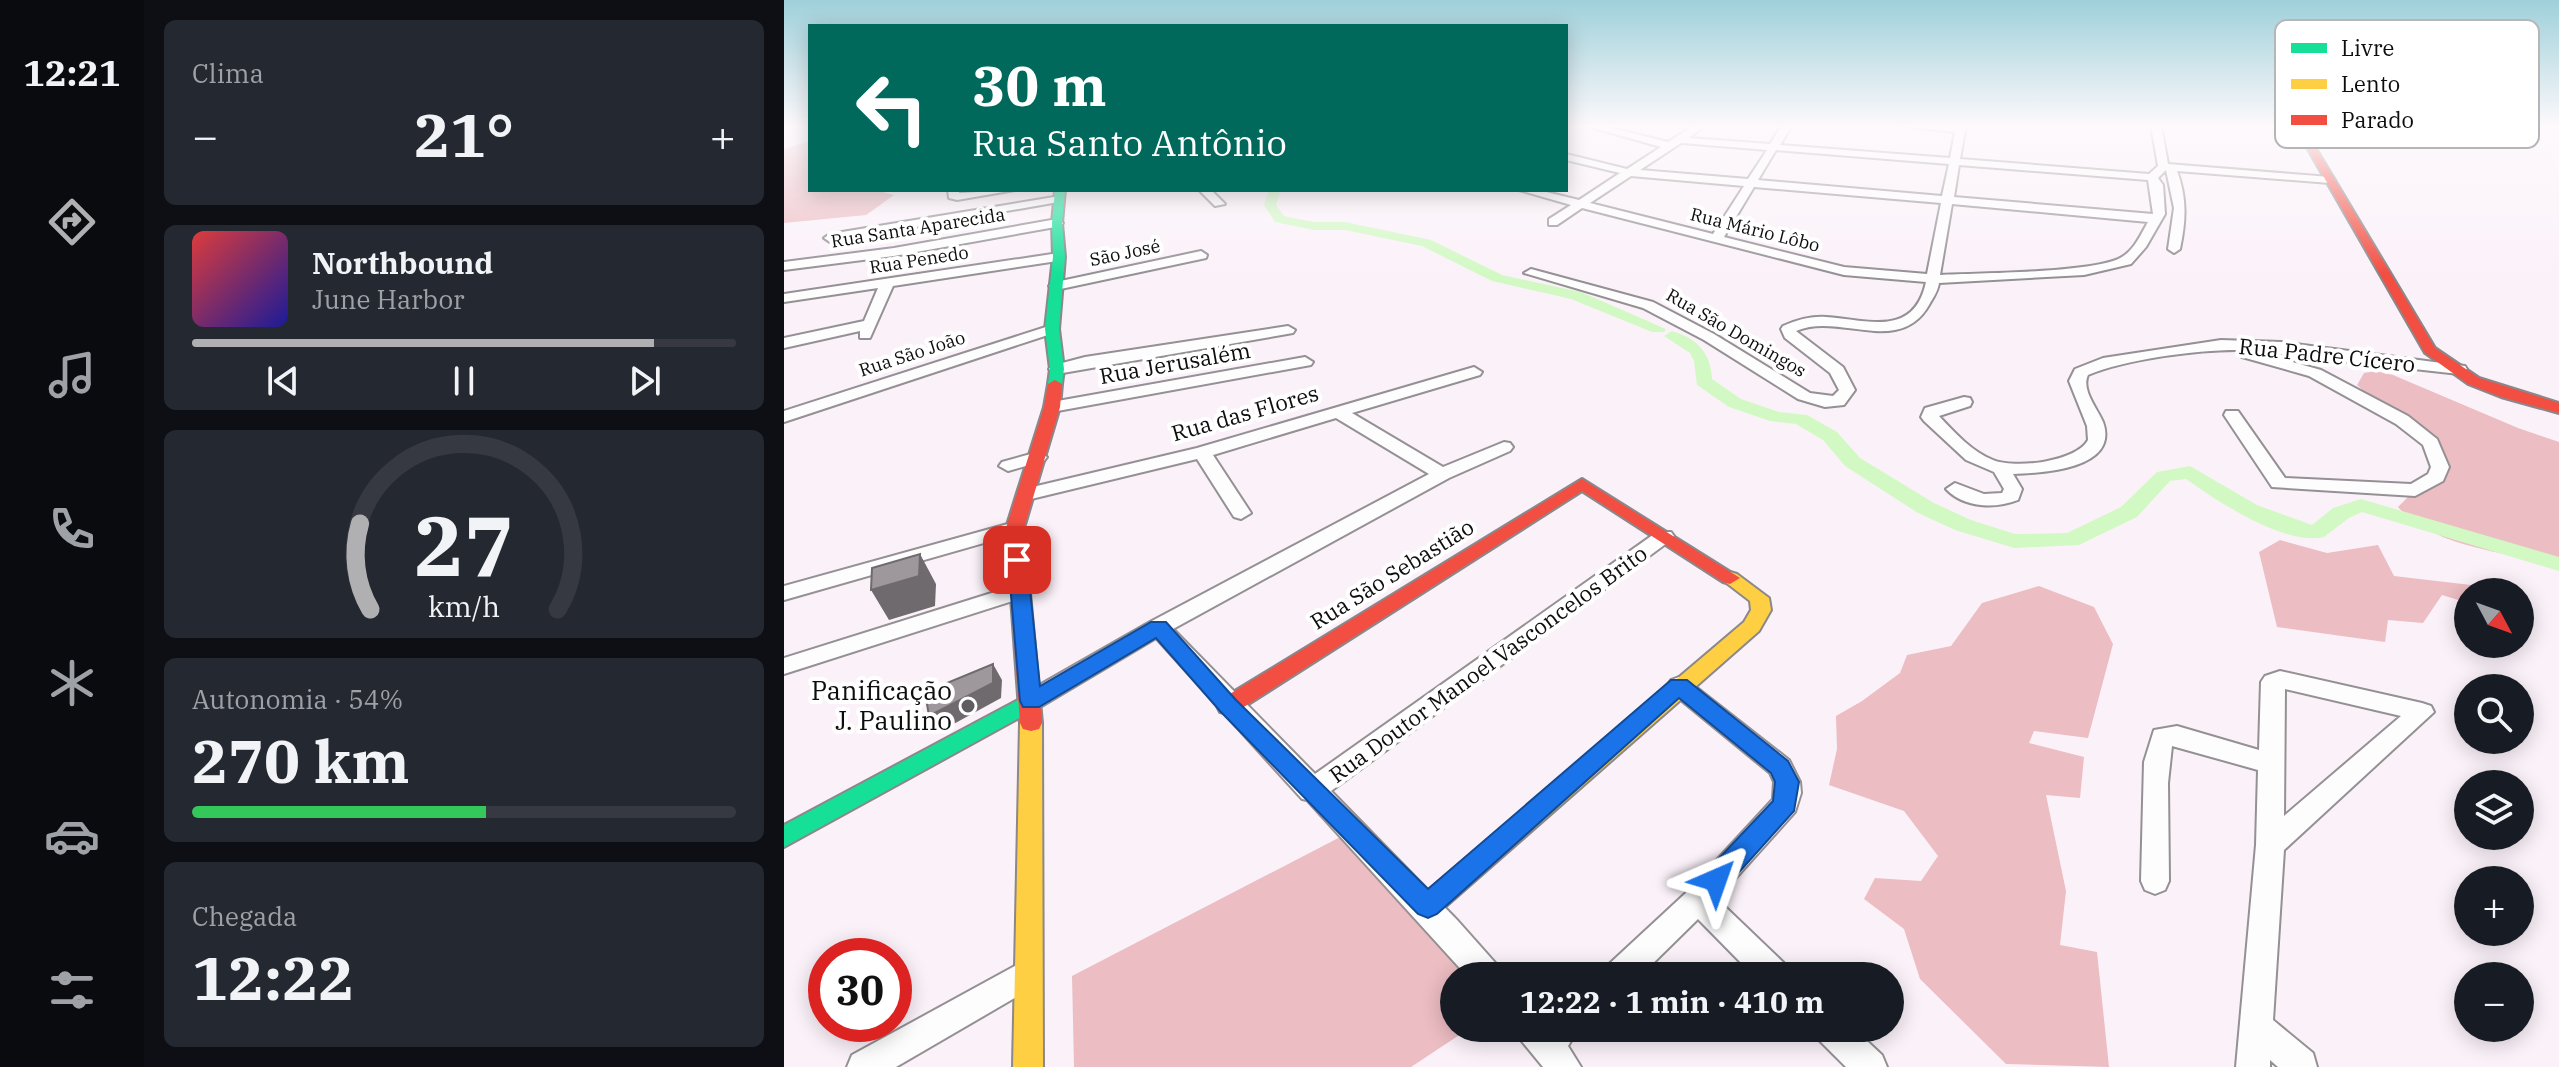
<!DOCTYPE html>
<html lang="pt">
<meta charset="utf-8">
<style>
body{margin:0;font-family:"IBM Plex Serif",serif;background:#242831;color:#f1f3f6;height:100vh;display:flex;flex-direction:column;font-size:30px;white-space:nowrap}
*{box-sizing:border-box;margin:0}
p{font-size:26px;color:#9ea1a6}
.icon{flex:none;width:44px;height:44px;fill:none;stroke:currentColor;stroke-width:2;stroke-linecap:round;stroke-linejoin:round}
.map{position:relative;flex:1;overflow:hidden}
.sheet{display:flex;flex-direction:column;gap:20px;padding:20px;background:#0d0f14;width:640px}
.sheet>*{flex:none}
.guide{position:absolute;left:24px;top:24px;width:760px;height:168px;border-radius:0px;box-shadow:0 4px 20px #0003;background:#00695c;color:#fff;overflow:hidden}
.needle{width:52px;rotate:131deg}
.fabs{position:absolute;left:1670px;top:578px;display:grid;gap:16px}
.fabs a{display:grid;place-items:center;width:80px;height:80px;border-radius:50%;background:#171b24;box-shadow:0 4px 20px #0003;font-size:40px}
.speed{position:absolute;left:24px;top:938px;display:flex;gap:16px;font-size:40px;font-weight:700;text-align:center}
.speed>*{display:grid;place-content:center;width:104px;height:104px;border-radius:50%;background:#171b24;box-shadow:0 4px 20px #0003;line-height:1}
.speed .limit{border:12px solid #d22;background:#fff;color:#111}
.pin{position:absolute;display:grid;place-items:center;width:68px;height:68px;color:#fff;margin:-34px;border-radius:16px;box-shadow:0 4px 12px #0006}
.me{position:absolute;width:88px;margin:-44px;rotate:43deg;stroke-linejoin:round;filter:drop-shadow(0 0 6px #0008)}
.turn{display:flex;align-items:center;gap:28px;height:168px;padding:0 32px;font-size:36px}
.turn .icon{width:104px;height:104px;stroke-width:2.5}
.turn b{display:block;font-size:56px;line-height:68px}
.big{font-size:60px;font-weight:800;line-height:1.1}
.sheet .widget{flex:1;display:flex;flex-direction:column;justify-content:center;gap:12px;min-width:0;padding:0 28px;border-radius:12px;background:#242831}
.sheet .dial{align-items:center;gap:0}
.dial svg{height:208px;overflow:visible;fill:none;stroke:#363941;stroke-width:7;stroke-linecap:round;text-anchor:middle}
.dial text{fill:#f1f3f6;stroke:none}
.song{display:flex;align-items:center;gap:24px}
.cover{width:96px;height:96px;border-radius:12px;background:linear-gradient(135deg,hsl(0 70% 55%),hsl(240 70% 35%))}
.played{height:8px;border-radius:4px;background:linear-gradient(90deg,#b0b0b2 85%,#363941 85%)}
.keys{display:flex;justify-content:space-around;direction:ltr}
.heat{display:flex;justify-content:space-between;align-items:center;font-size:44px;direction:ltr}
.charge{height:12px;border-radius:6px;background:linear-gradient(90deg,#34c759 54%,#363941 0)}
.trip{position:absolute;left:656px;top:962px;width:464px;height:80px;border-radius:40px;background:#171b24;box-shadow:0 4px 20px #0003;font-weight:800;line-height:80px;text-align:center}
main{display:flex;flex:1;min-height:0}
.dock{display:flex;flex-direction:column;width:144px;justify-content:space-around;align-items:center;background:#090b0e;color:#9ea1a6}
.dock .icon{width:56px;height:56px}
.dock .current{color:#b0b0b2}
.dock b{font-size:36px;color:#f1f3f6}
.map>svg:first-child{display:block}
</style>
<main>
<nav class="dock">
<b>12:21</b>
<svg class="icon current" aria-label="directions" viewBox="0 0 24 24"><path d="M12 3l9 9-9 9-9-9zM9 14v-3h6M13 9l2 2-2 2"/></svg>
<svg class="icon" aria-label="music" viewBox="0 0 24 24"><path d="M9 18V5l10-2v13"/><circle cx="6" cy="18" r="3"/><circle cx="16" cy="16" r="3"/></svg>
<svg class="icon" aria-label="phone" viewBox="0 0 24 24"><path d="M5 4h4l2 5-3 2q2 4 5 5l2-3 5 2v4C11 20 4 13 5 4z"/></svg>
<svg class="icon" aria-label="climate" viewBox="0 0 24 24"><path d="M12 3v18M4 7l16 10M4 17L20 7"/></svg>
<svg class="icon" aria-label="car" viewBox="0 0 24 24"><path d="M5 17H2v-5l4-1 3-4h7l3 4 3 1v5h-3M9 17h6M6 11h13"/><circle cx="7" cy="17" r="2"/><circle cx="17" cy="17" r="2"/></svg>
<svg class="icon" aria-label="filters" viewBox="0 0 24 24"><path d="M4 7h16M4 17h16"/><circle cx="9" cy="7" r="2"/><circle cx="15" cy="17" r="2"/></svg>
</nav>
<section class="sheet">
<div class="widget"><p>Clima</p>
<div class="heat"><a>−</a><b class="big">21°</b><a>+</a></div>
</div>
<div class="widget">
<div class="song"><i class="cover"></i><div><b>Northbound</b><p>June Harbor</p></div></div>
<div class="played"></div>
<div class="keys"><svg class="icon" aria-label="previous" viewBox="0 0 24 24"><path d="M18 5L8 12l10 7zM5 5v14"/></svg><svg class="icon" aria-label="pause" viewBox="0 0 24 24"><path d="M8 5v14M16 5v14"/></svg><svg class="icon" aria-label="next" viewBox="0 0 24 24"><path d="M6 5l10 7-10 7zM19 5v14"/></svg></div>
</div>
<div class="widget dial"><svg viewBox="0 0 100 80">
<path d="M14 69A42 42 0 1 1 86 69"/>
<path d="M14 69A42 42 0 0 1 10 36" stroke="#b0b0b2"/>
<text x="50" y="56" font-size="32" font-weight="700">27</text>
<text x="50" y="72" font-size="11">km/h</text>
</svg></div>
<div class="widget"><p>Autonomia · 54%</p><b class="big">270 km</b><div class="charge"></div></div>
<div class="widget"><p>Chegada</p><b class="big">12:22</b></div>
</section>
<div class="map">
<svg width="1775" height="1067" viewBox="0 0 1775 1067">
<rect width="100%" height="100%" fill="#fbf2f9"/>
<g fill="#ecbdc3">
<polygon points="26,141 26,190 91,190 110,195 82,215 0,223 0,149"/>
<path d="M1592,371L1609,375L1734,428L1775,442V563C1727,555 1646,546 1614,507L1647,474L1656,459L1573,385L1580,373Z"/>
<polygon points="1496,540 1543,553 1594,545 1610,576 1687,585 1693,592 1684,592 1684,603 1658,595 1639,623 1604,620 1601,642 1493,627 1475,552"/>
<polygon points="1255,586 1310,607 1329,644 1304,738 1250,731 1245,743 1300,757 1296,798 1262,795 1282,891 1276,945 1313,952 1325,1067 1222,1064 1136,979 1120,929 1080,899 1091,878 1137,881 1154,856 1120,811 1045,785 1053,749 1052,716 1078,701 1116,673 1123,655 1167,646 1198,603"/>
<polygon points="562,834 688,976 670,976 670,1028 686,1028 627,1067 290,1067 288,976"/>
</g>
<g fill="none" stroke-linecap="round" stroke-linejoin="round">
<g fill="#d2f9c4" fill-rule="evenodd">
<polygon points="485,190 497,190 492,205 500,216 530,222 561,222 647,240 718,275 797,292 882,329 880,332 868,332 787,299 708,281 638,246 561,230 530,230 491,222 480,205"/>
<path d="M888,331C913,338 927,353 928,379L957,399L995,412L1023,415L1053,432L1076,458L1150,503L1187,520L1231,534L1283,533L1337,507L1373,472L1406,466L1473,505L1528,525L1549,508L1577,499L1775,557V571L1578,512L1565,518L1540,537C1500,546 1433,501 1402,479L1386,481L1353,517L1295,545L1230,548L1171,530L1134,513L1061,466L1039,440L1012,424L986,421L945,407L913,385L910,361L906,353L880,336Z"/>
</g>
<defs>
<g id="street">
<path d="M799,125H815L884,142L911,125H922L905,138L986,144L998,125H1008L996,145L1166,158L1171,132L1110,125H1182L1176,159L1365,174L1374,166L1367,125H1377L1384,164L1546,177L1551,180L1546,183L1393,171C1403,198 1402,221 1396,249L1390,253L1384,249L1390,208L1382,170L1374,178L1379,185L1381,214L1362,247L1347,264L1300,275L1155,283C1154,291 1149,298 1145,305C1115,357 1055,312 1012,331L1059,367L1071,390L1060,405L1041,407L1014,399L920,340L859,308L740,273L747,269L869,302L930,334L1026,393L1049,396L1055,390L1046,373L1001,338L997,329L999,326C1013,320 1026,316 1042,317C1081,319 1130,339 1142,282L1060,275L798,208L773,225H765V219L787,205L735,190H754L795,200L836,173L782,160V154L843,169L877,147ZM897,143H898L983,150L964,179L856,170ZM992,150L1165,164L1158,196L974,180ZM1175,165L1364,180L1369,214L1170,197ZM847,176L960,186L929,234L806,203ZM970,187L1157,203L1143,274L1060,267L940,237ZM1168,204L1364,222C1357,234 1351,249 1338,257C1313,273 1192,273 1156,275Z"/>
<polygon points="164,190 176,190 175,193 231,190 173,200 165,198"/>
<polygon points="415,190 427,190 441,204 431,206"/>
<polygon points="276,196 280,197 280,201 46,242 40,238 46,234"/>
<polygon points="273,219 279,223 277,226 110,256 0,270 0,262 110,248"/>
<polygon points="417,251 423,255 422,258 272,290 265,286 272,282"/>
<polygon points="275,253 280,254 280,260 109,286 86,338 76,338 76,331 0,348 0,338 80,321 94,288 0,302 0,294"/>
<polygon points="268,325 273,326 273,332 0,422 0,411"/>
<polygon points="504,326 511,330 509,333 273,374 265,369 267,366 301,357"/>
<path d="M1437,340L1497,342L1681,366L1683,369L1675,374L1468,351L1537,370L1624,416L1653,439L1665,467L1659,481L1631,496L1488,487L1440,415L1442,411H1454L1501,478L1627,484L1644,474L1647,467L1639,445L1612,424L1525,376L1458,357L1455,354L1459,350C1417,349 1342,359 1304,375C1297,390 1313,408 1319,422C1336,469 1259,473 1229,474L1238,489L1234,500C1211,509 1180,508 1162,489L1171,483L1200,494L1218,493L1220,489L1210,472L1182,460L1140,421L1137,417L1141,408L1180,397L1186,398L1188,402L1186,406L1155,416C1170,432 1188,452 1209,460C1231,469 1292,462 1304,440L1303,426L1285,381L1291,369L1319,358Z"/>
<polygon points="521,357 529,362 527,365 268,412 260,407 268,402"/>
<polygon points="690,367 698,372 696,375 568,413 659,467 720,442 726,443 729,447 726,451 665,478 389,629 531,774 873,532 887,532 890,536 887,540 547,791 674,921 714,966 719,976 683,976 523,800 518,799 372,638 256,707 247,710 238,707 235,701 238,695 366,622 645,474 552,418 429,455 467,513 457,519 450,517 413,459 243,500 234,494 236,490 413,448"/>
<polygon points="254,452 263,457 260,461 224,471 215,466 218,462"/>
<polygon points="231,522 241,528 238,532 0,600 0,586"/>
<polygon points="236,584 244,586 247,591 244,596 0,674 0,658"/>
<path d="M1496,671L1638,703L1647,706L1650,712L1500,850L1489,1020L1529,1053L1533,1067H1494L1486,1060V1067H1452L1472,845L1474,770L1388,746L1384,783L1385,881L1381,890L1371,894L1361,890L1357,881L1360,762L1370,730L1393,726L1475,750L1477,682L1481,676ZM1501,689L1617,716L1500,816Z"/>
<polygon points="895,677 903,680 1005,760 1016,782 1017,793 1011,812 933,899 1003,966 1008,976 970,976 914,919 856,976 818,976 823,966 904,891 989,799 990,782 986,773 887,692 883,686 887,680"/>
<polygon points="242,960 253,965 258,975 253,985 112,1067 63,1067 68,1055"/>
<polygon points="732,1028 795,1028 784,1046 797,1067 759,1067 736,1039"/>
<polygon points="1030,1028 1069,1028 1098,1055 1103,1067 1062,1067 1034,1039"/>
</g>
<g id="fast">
<polygon points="271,190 281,190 278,223 281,257 275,329 280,369 278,384 271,388 264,384 266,369 261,329 269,257 268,223"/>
<polygon points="247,693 255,695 258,701 255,707 0,847 0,825"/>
</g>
<g id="slow">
<polygon points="946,572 953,574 985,598 987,610 975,631 653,914 644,918 635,914 631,906 635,898 960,622 967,610 966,601 936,578"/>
<polygon points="247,715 255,717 258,723 259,1067 229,1067 236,723 239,717"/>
</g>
<g id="jam">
<polygon points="1510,125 1518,125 1651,348 1695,378 1775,403 1775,413 1717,397 1684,384 1641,353"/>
<polygon points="271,380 278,384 276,407 240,528 258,723 255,729 247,731 239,729 236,723 222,528 260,407 264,384"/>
<polygon points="798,479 956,578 946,584 939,582 798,491 452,712 444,714 436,712 433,706 436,700"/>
</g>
</defs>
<use href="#street" stroke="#949093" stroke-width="4"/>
<use href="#fast" stroke="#8b878a" stroke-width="4"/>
<use href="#slow" stroke="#8b878a" stroke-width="4"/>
<use href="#jam" stroke="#8b878a" stroke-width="4"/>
<use href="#street" fill="#fefdfe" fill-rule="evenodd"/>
<use href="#fast" fill="#16e098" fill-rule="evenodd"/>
<use href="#slow" fill="#ffcf43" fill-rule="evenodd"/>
<use href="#jam" fill="#f24e42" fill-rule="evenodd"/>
</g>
<g fill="#6f6a6e">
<polygon points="136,554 152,584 151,606 105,620 87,590"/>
<polygon points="209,664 218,680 217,698 155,732 145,716"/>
</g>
<g fill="#9e989d" stroke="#6f6a6e" stroke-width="2">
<polygon points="136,554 135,576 87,590 88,568"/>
<polygon points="209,664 209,683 145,716 141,692"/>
</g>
<linearGradient id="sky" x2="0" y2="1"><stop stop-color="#9fd0da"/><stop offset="0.46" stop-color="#fdf9fc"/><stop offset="1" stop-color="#fdf9fc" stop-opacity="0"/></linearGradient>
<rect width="1775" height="274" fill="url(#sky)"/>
<polygon fill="#1a73e8" stroke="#114b97" stroke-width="2" points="233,554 243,560 256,686 367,622 382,622 452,700 644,889 887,680 903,680 1004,761 1015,782 1010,811 941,888 932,891 922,888 918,880 922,872 989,801 991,782 987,773 895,698 653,914 644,918 634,914 436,711 372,638 255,707 239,707 236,701 224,560"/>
<circle fill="#605d60" stroke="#fff" stroke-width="3" cx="184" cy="706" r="8"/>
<g text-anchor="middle" stroke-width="8" stroke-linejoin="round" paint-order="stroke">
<g font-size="18" fill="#0d0d0d" stroke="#fff">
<text transform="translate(134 228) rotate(-9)" y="6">Rua Santa Aparecida</text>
<text transform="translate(971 230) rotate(14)" y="6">Rua Mário Lôbo</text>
<text transform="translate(341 253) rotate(-12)" y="6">São José</text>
<text transform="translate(135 260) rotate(-9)" y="6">Rua Penedo</text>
<text transform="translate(952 333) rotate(30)" y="6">Rua São Domingos</text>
<text transform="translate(128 354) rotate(-18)" y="6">Rua São João</text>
</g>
<g font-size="22" fill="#0d0d0d" stroke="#fff">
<text transform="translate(1543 355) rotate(6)" y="8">Rua Padre Cícero</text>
<text transform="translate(391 363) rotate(-10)" y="8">Rua Jerusalém</text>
<text transform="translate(461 413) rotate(-16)" y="8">Rua das Flores</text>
<text transform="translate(608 574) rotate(-32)" y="8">Rua São Sebastião</text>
<text transform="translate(704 664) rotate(-36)" y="8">Rua Doutor Manoel Vasconcelos Brito</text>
</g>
<g font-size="26" fill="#0d0d0d" stroke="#fff" text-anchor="end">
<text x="168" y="700">Panificação<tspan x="168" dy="30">J. Paulino</tspan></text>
</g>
</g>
<rect x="1491" y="20" width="264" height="128" rx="12" fill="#fff" stroke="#b6b6b6" stroke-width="2"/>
<rect x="1507" y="43" width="36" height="10" fill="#16e098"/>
<rect x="1507" y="79" width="36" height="10" fill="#ffcf43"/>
<rect x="1507" y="115" width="36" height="10" fill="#f24e42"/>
<g font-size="22" fill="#0d0d0d">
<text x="1557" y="56">Livre</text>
<text x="1557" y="92">Lento</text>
<text x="1557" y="128">Parado</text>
</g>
</svg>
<div class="fabs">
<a><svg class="needle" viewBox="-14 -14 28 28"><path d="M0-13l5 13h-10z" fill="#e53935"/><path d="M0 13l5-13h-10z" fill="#9ea1a6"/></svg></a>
<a><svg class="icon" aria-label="search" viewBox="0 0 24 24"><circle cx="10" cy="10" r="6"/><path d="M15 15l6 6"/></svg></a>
<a><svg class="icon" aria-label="layers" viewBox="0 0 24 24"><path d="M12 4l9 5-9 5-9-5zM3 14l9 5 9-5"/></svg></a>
<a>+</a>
<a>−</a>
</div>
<div class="speed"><div class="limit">30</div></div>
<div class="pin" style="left:233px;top:560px;background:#d93025"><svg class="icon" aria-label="arrive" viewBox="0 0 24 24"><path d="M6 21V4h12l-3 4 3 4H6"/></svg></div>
<svg class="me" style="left:932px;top:880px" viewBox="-20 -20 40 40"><path d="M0-17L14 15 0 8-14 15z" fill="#1a73e8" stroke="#fff" stroke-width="4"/></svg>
<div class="trip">12:22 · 1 min · 410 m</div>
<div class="guide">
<div class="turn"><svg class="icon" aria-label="left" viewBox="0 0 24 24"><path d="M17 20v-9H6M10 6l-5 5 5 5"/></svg><div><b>30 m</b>Rua Santo Antônio</div></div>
</div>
</div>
</main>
